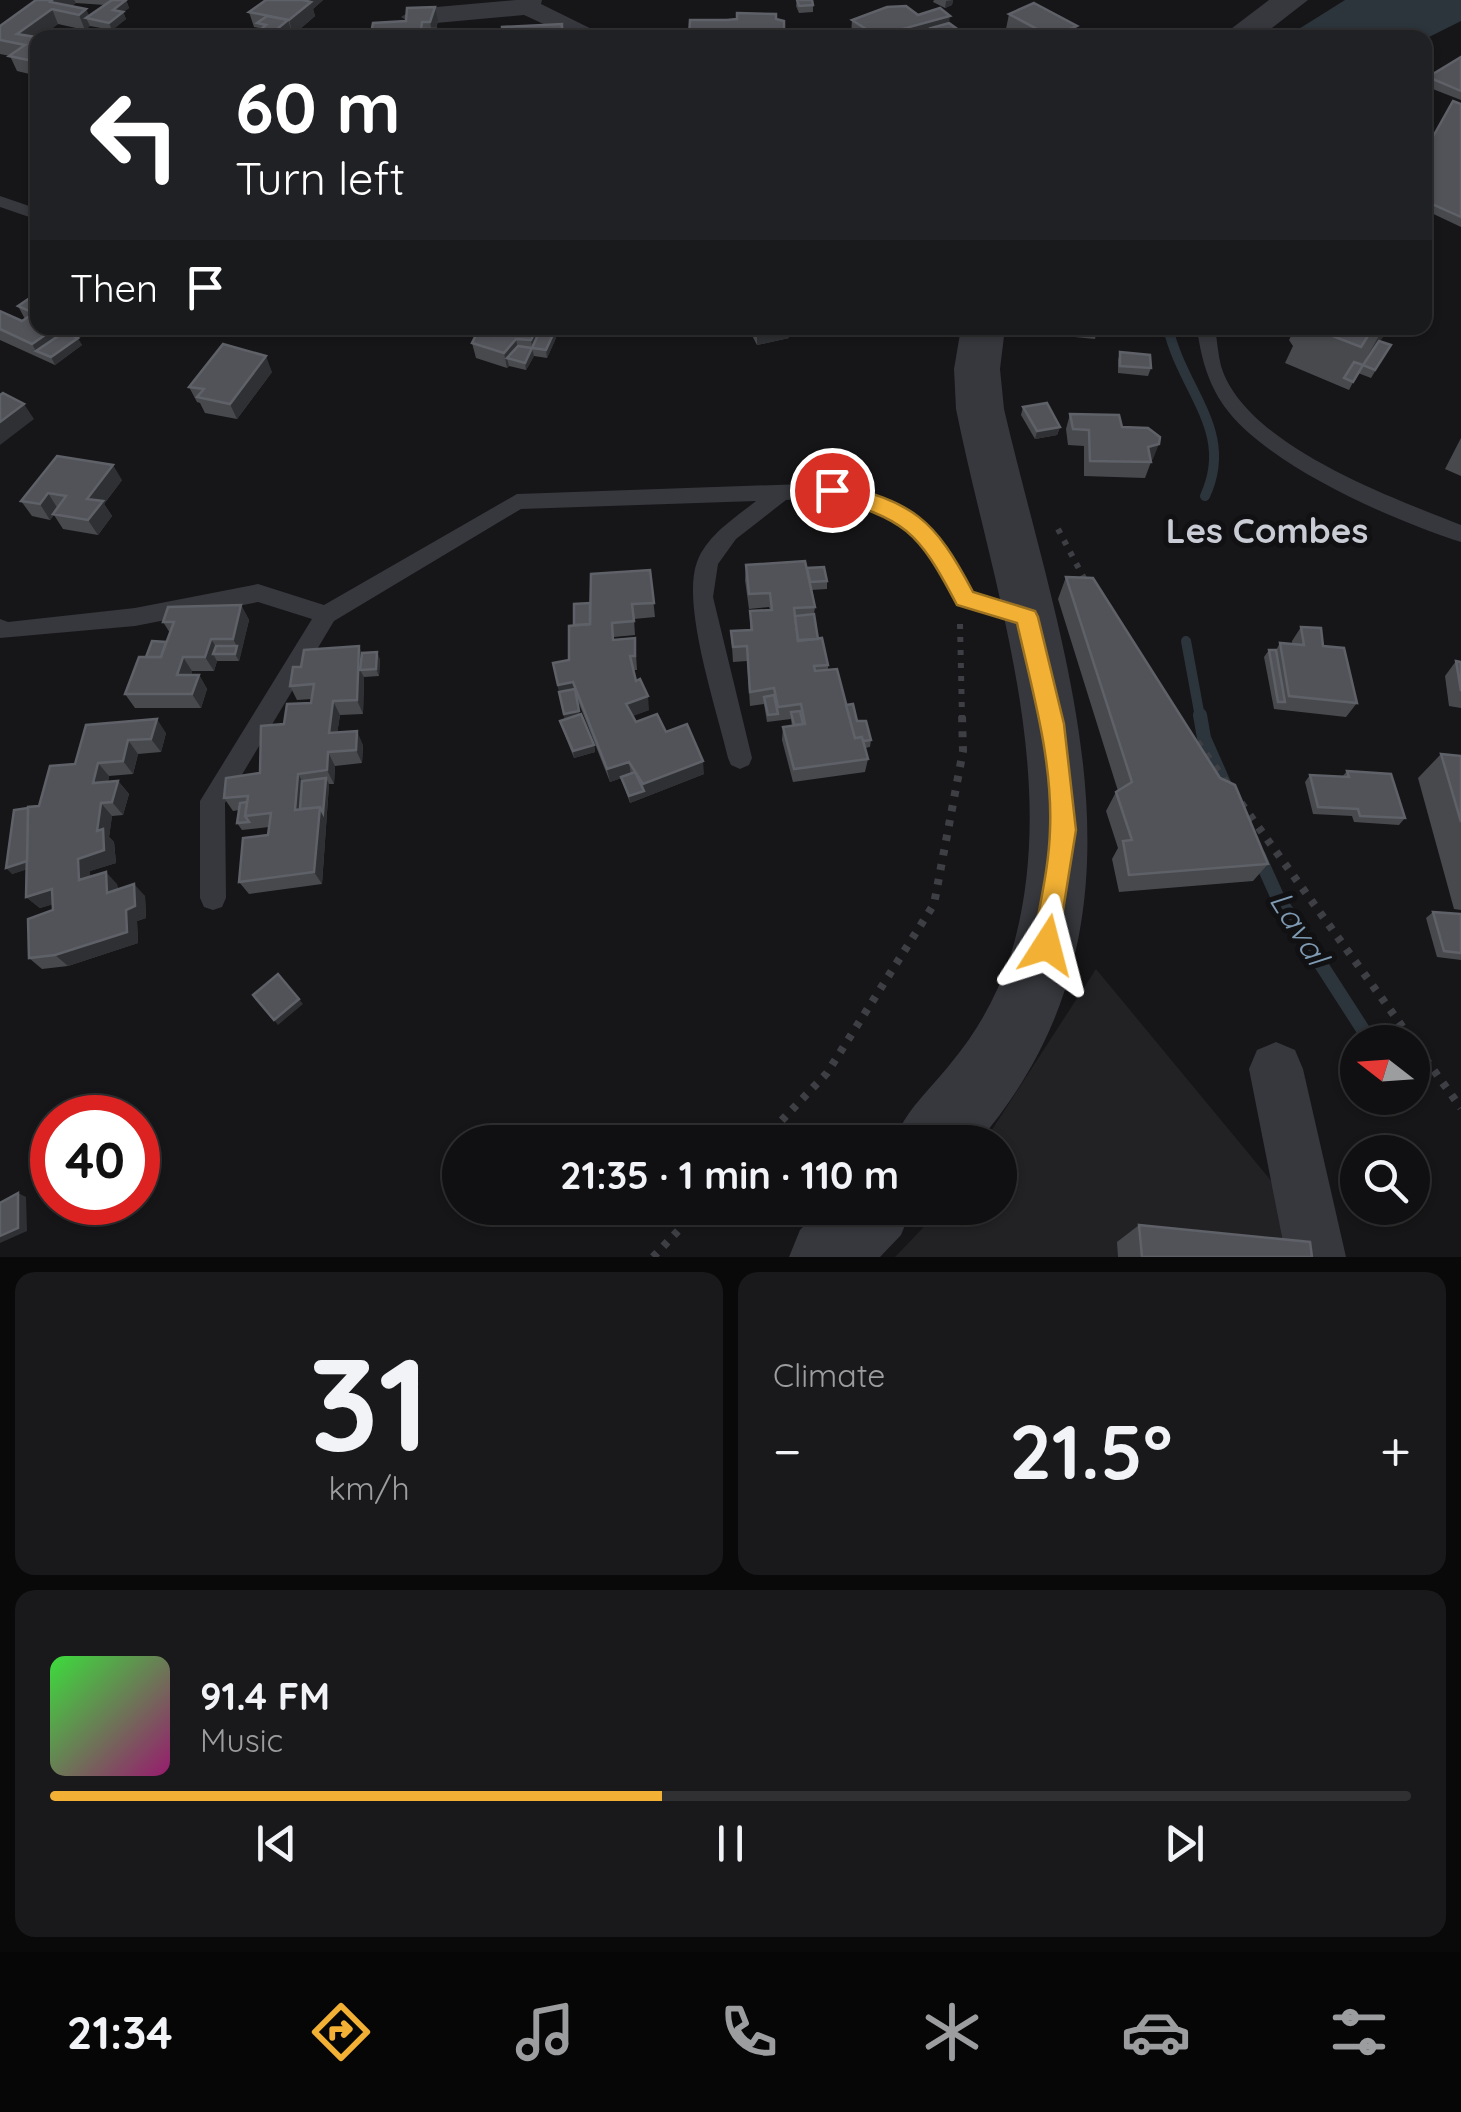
<!DOCTYPE html>
<meta charset="utf-8">
<style>
body{margin:0;font-family:Quicksand,sans-serif;background:#19191b;color:#f1f3f6;height:100vh;display:flex;flex-direction:column;font-size:38px;white-space:nowrap}
*{box-sizing:border-box;margin:0}
p{font-size:32px;color:#9c9d9f}
.icon{flex:none;width:55px;height:55px;fill:none;stroke:currentColor;stroke-width:2;stroke-linecap:round;stroke-linejoin:round}
.map{position:relative;height:1257px;overflow:hidden}
.drawer{display:flex;flex-direction:column;gap:15px;padding:15px;background:#09090a;flex:1}
.drawer>*{flex:none}
.hud{position:absolute;left:30px;top:30px;width:1402px;height:305px;border-radius:20px;box-shadow:0 2px 8px #0004,0 0 0 2px #303032;background:#202124;color:#fff;overflow:hidden}
.needle{width:65px;rotate:287deg}
.tools{position:absolute;left:1340px;top:1025px;display:grid;gap:20px}
.tools a{display:grid;place-items:center;width:90px;height:90px;border-radius:50%;background:#101012;box-shadow:0 2px 8px #0004,0 0 0 2px #303032;font-size:50px}
.speed{position:absolute;left:30px;top:1095px;display:flex;gap:20px;font-size:50px;font-weight:700;text-align:center}
.speed>*{display:grid;place-content:center;width:130px;height:130px;border-radius:50%;background:#101012;box-shadow:0 2px 8px #0004,0 0 0 2px #303032;line-height:1}
.speed .limit{border:15px solid #d22;background:#fff;color:#111}
.pin{position:absolute;display:grid;place-items:center;width:85px;height:85px;color:#fff;margin:-42px;border:5px solid #fff;border-radius:50%;box-shadow:0 2px 10px #0007}
.me{position:absolute;width:110px;margin:-55px;rotate:9deg;stroke-linejoin:round;filter:drop-shadow(0 0 8px #0008)}
.turn{display:flex;align-items:center;gap:35px;height:210px;padding:0 40px;font-size:45px}
.turn .icon{width:130px;height:130px;stroke-width:2.5}
.turn b{display:block;font-size:70px;line-height:85px}
.then{display:flex;align-items:center;height:95px;padding:0 40px;background:#0003;gap:20px;font-size:38px}
.big{font-size:75px;font-weight:800;line-height:1.1}
.drawer .widget{flex:1;display:flex;flex-direction:column;justify-content:center;gap:15px;min-width:0;padding:0 35px;border-radius:20px;background:#19191b}
.drawer .dial{align-items:center;gap:0}
.dial b{font-size:130px;line-height:1}
.song{display:flex;align-items:center;gap:30px}
.cover{width:120px;height:120px;border-radius:15px;background:linear-gradient(135deg,hsl(120 70% 55%),hsl(320 70% 35%))}
.played{height:10px;border-radius:5px;background:linear-gradient(90deg,#f2b134 45%,#303032 45%)}
.keys{display:flex;justify-content:space-around;direction:ltr}
.heat{display:flex;justify-content:space-between;align-items:center;font-size:55px;direction:ltr}
.drawer .tiles{flex:1;display:grid;gap:15px;grid-template-columns:1fr 1fr}
.widget:last-child{grid-column:span 2}
.trip{position:absolute;left:442px;top:1125px;width:575px;height:100px;border-radius:50px;background:#101012;box-shadow:0 2px 8px #0004,0 0 0 2px #303032;font-weight:800;line-height:100px;text-align:center}
.tabs{display:flex;height:160px;justify-content:space-around;align-items:center;background:#060607;color:#9c9d9f}
.tabs .icon{width:70px;height:70px}
.tabs .current{color:#f2b134}
.tabs b{font-size:45px;color:#f1f3f6}
.map>svg:first-child{display:block}
</style>
<div class="map">
<svg width="1461" height="1257" viewBox="0 0 1461 1257">
<rect width="100%" height="100%" fill="#161618"/>
<polygon fill="#222225" points="1096,969 1278,1189 1292,1257 895,1257 942,1208 1000,1208 1000,1142 984,1142"/>
<polygon fill="#2c353c" points="1345,0 1461,0 1461,21 1425,39 1286,37"/>
<g fill="none" stroke-linecap="round" stroke-linejoin="round">
<g stroke="#2c353c" stroke-width="10">
<path d="M1168,328C1183,392 1235,431 1205,496"/>
<polyline points="1186,641 1200,717"/>
</g>
<g stroke="#2c353c" stroke-width="14">
<polyline points="1200,715 1204,738 1227,790"/>
<polyline points="1259,856 1277,896 1369,1039"/>
</g>
<g stroke="#3d3f44" stroke-width="6" stroke-dasharray="5 8" stroke-linecap="butt">
<polyline points="1058,529 1087,584"/>
<polyline points="960,624 962,717"/>
</g>
<g stroke="#3d3f44" stroke-width="8" stroke-dasharray="6 9" stroke-linecap="butt">
<polyline points="1197,742 1228,785"/>
<polyline points="1241,803 1461,1108"/>
<polyline points="761,1142 827,1073 934,904 963,751 962,715"/>
<polyline points="653,1257 700,1208"/>
</g>
<g fill="#37383d" fill-rule="evenodd">
<polygon points="0,196 38,209 38,220 0,207"/>
<path d="M1197,328H1215C1217,340 1218,354 1221,366C1245,445 1391,497 1461,525V542C1392,520 1267,466 1224,406C1207,381 1201,357 1197,328Z"/>
<path d="M832,483C915,503 933,517 973,592L1035,611L1038,617L1035,623L1027,626L957,604L931,553L909,530L865,506L832,497L786,500L736,539L718,564L713,597L752,758L749,765L740,769L731,765L728,758C717,710 681,605 697,562C707,535 735,518 756,501L521,509L334,621L225,803L226,898L222,907L213,910L204,907L200,898V801L312,619L258,602L135,626L0,638V619L8,622L135,608L258,584L324,605L517,494Z"/>
</g>
<g fill="#37383d" fill-rule="evenodd">
<polygon points="516,0 542,0 541,4 610,38 574,38 524,15 414,25 401,17 414,9"/>
<polygon points="1276,1042 1295,1050 1303,1069 1346,1257 1286,1257 1249,1069 1257,1050"/>
</g>
<g fill="#37383d" fill-rule="evenodd">
<polygon points="1269,0 1308,0 1259,38 1219,38"/>
<path d="M961,328H1005L1000,369L1004,409C1063,661 1170,918 978,1142H894C905,1110 930,1090 951,1063C977,1032 997,996 1010,957C1065,780 991,583 956,409L954,369Z"/>
<polygon points="822,1208 912,1208 901,1235 880,1257 789,1257 800,1230"/>
</g>
</g>
<g fill="#47494d" fill-rule="evenodd">
<path d="M36,0H126L129,8L123,12L126,19L112,30L90,26L85,30L58,24L38,38V76L17,71L10,56L0,54V26ZM76,3L105,5L89,16L71,6Z"/>
<polygon points="266,0 323,0 313,9 315,16 293,35 294,38 241,38 259,31 259,28 254,27 249,12"/>
<polygon points="797,0 813,5 813,12 799,13 796,6"/>
<polygon points="934,0 953,0 952,5 945,8 933,2"/>
<polygon points="1009,14 1075,38 1021,38 1006,29"/>
<polygon points="918,15 949,23 956,28 955,36 948,38 932,38 930,36 924,38 855,38 851,35 852,20"/>
<polygon points="776,19 784,21 784,38 689,38 690,20"/>
<polygon points="438,21 436,29 437,38 372,38 371,34 373,23"/>
<polygon points="1461,57 1461,100 1425,86 1428,77"/>
<polygon points="1461,104 1461,227 1425,210 1425,151"/>
<polygon points="37,293 38,328 81,328 82,330 74,336 82,345 55,365 0,340 0,311 22,321 25,319 18,306"/>
<polygon points="748,328 790,328 789,338 757,345"/>
<polygon points="1023,328 1097,328 1097,331 1095,339 1054,335"/>
<polygon points="1295,328 1389,328 1380,341 1391,345 1371,378 1358,373 1349,390 1285,363 1293,346 1289,340"/>
<polygon points="495,336 556,338 547,358 534,356 526,370 509,366 507,368 476,358 472,343"/>
<polygon points="1120,352 1151,368 1148,376 1118,373 1118,360"/>
<polygon points="272,372 237,419 205,413 200,403 197,402 189,387"/>
<polygon points="1023,407 1060,427 1057,435 1035,439 1021,415"/>
<polygon points="1070,414 1122,427 1153,459 1151,460 1151,462 1145,478 1084,476 1084,446 1068,445 1066,429"/>
<polygon points="1461,438 1461,476 1445,469"/>
<polygon points="57,456 122,480 104,504 112,516 98,535 63,529 54,515 50,520 32,516 21,501"/>
<polygon points="746,565 807,568 827,581 827,589 811,590 815,607 814,614 818,639 828,665 828,670 846,705 871,740 870,747 865,748 868,759 865,772 793,782 782,740 783,727 792,726 791,719 767,722 764,704 750,706 747,661 733,662 731,631 750,630 750,611 770,610 769,607 749,609 745,580"/>
<polygon points="650,570 655,617 634,619 635,635 614,637 614,640 635,638 637,670 633,670 636,681 649,710 632,716 636,722 666,732 704,774 630,803 621,778 610,782 576,696 579,714 594,745 595,752 574,758 562,728 560,721 565,719 553,663 569,660 574,625 590,603"/>
<polygon points="1066,577 1268,864 1253,881 1119,892 1112,859 1118,848 1106,811 1116,792 1118,791 1058,599"/>
<polygon points="241,605 249,620 239,661 217,661 214,671 192,671 191,675 199,675 207,689 201,708 135,708 125,694 146,657 166,642 170,633 163,622"/>
<polygon points="1301,627 1323,646 1357,703 1346,717 1274,709 1264,657 1269,650 1276,650 1280,643 1292,644 1292,641"/>
<polygon points="362,653 380,659 379,676 364,677 363,714 340,715 337,733 363,745 362,763 335,766 334,784 329,784 322,884 249,894 239,882 268,835 269,827 242,830 237,823 239,810 233,811 224,798 260,773 284,724 311,703 312,699 297,700 290,686 301,667"/>
<polygon points="1456,661 1461,662 1461,708 1449,706 1445,676"/>
<polygon points="86,725 166,733 161,752 138,754 133,774 109,776 108,782 118,781 129,794 123,815 112,816 109,837 114,842 116,863 90,871 90,877 117,884 118,890 145,896 146,918 137,921 138,943 68,966 42,969 29,958 53,910 53,904 40,908 26,897 27,869 12,874 39,806 75,764"/>
<polygon points="1441,754 1461,756 1461,910 1454,909 1418,778"/>
<polygon points="1347,771 1405,818 1399,825 1354,822 1352,816 1313,814 1305,782 1310,775 1342,777"/>
<polygon points="1433,912 1461,914 1461,960 1437,957 1426,918"/>
<polygon points="1139,1225 1312,1257 1118,1257 1117,1242"/>
</g>
<g fill="#2f3033">
<polygon points="52,0 74,0 76,3 63,12 50,2"/>
<polygon points="126,0 129,8 116,17 113,10"/>
<polygon points="302,0 323,0 313,9 315,16 293,35 289,20"/>
<polygon points="953,0 952,5 945,8 946,1"/>
<polygon points="435,7 438,21 433,37 430,22"/>
<polygon points="52,9 58,24 40,38 17,34"/>
<polygon points="86,9 91,19 86,18 90,26 85,30 79,15"/>
<polygon points="123,12 126,19 112,30 109,23"/>
<polygon points="950,16 948,30 956,28 955,36 948,38 937,38 938,34 931,28 930,36 924,38 876,38 877,36"/>
<polygon points="288,20 294,38 273,38 271,34"/>
<polygon points="1077,26 1075,38 1052,37"/>
<polygon points="55,328 81,328 82,330 46,356 36,351 32,344"/>
<polygon points="537,328 541,328 532,348 531,340"/>
<polygon points="767,328 790,328 789,338 757,345 757,330"/>
<polygon points="1384,328 1389,328 1358,373 1380,334"/>
<polygon points="555,330 556,338 547,358 546,350"/>
<polygon points="78,338 82,345 55,365 51,357"/>
<polygon points="516,339 519,354 507,358 509,366 507,368 504,353"/>
<polygon points="532,348 534,356 526,370 525,363"/>
<polygon points="266,356 272,372 237,419 230,404"/>
<polygon points="24,404 34,419 0,445 0,422"/>
<polygon points="1060,427 1057,435 1035,439 1037,431"/>
<polygon points="1159,444 1153,459 1142,462 1148,447"/>
<polygon points="113,465 122,480 104,504 112,516 98,535 88,520 87,499"/>
<polygon points="48,493 58,509 50,520 40,504"/>
<polygon points="241,605 249,620 241,654 233,639"/>
<polygon points="211,639 220,653 213,654 217,661 214,671 205,657"/>
<polygon points="237,646 241,654 239,661 235,654"/>
<polygon points="359,646 365,660 360,670 364,677 363,714 357,700"/>
<polygon points="377,652 380,659 379,676 376,669"/>
<polygon points="183,657 192,671 186,689 177,675"/>
<polygon points="199,675 207,689 201,708 192,694"/>
<polygon points="573,682 576,696 561,699 558,685"/>
<polygon points="648,696 649,710 628,718 626,704"/>
<polygon points="333,701 340,715 335,747 329,733"/>
<polygon points="579,711 580,718 565,721 564,714"/>
<polygon points="157,719 166,733 161,752 151,739"/>
<polygon points="357,731 363,745 362,763 356,750"/>
<polygon points="128,740 138,754 133,774 123,761"/>
<polygon points="594,745 595,752 574,758 573,751"/>
<polygon points="328,752 335,766 334,784 327,770"/>
<polygon points="703,761 704,774 630,803 629,796 644,791 643,784"/>
<polygon points="629,762 631,775 610,782 607,769"/>
<polygon points="98,763 109,776 104,796 93,783"/>
<polygon points="298,774 306,787 304,816 295,810"/>
<polygon points="326,778 329,784 322,884 314,872 320,807"/>
<polygon points="118,781 129,794 123,815 112,802"/>
<polygon points="101,803 112,816 109,837 114,842 116,863 90,871 91,892 79,880 78,859 97,831"/>
<polygon points="31,860 38,866 12,874 6,868"/>
<polygon points="106,872 117,884 119,905 107,893"/>
<polygon points="134,884 145,896 146,918 137,921 138,943 68,966 55,955 126,910"/>
<polygon points="52,889 65,901 40,908 26,897"/>
<polygon points="299,999 303,1004 278,1025 274,1020"/>
<polygon points="18,1193 26,1197 27,1231 0,1243 0,1236"/>
</g>
<g fill="#525359" stroke="#5f6168" stroke-width="2.5">
<polygon points="36,0 52,0 50,2 86,9 79,15 52,9 17,34 42,38 38,38 38,62 9,56 25,45 0,40 0,26"/>
<polygon points="112,0 126,0 113,10 123,12 109,23 86,18"/>
<polygon points="266,0 303,0 311,2 289,20 249,12"/>
<polygon points="797,0 812,0 813,5 799,6"/>
<polygon points="1034,3 1077,26 1052,37 1009,14"/>
<polygon points="906,6 918,15 940,8 950,16 877,36 852,20 887,7"/>
<polygon points="435,7 430,22 422,22 420,38 381,38 381,33 371,34 373,23 406,21 407,8"/>
<polygon points="737,13 776,14 776,19 784,21 784,32 689,36 690,20 727,20 737,19"/>
<polygon points="267,16 288,20 271,34 290,38 241,38 251,30 259,31 266,25 257,23"/>
<polygon points="949,23 956,28 938,34 931,28"/>
<polygon points="562,24 562,38 502,38 502,27"/>
<polygon points="423,29 436,29 435,38 422,38"/>
<polygon points="1461,57 1461,91 1428,77"/>
<polygon points="1453,101 1461,104 1461,217 1425,201 1425,151"/>
<polygon points="37,293 38,328 55,328 32,344 0,329 0,311 22,321 34,313 18,306"/>
<polygon points="62,328 70,328 64,332 78,338 51,357 36,351 64,332"/>
<polygon points="499,328 537,328 531,340 516,339 504,353 472,343 477,333 495,336"/>
<polygon points="541,328 555,330 546,350 532,348"/>
<polygon points="1064,328 1097,328 1097,331"/>
<polygon points="1312,328 1384,328 1380,334 1371,331 1361,347"/>
<polygon points="1379,341 1391,345 1375,370 1363,365 1353,382 1344,378 1354,362 1363,365"/>
<polygon points="223,344 266,356 230,404 197,397 204,389 189,387"/>
<polygon points="518,346 532,348 525,363 507,358"/>
<polygon points="1120,352 1150,355 1151,368 1120,366"/>
<polygon points="3,393 24,404 0,422 0,395"/>
<polygon points="1047,403 1060,427 1037,431 1023,407"/>
<polygon points="1070,414 1119,415 1122,427 1148,428 1160,437 1159,444 1148,447 1151,462 1090,461 1089,430 1073,429"/>
<polygon points="57,456 113,465 87,499 103,501 88,520 53,514 66,496 48,493 40,504 21,501"/>
<polygon points="805,561 815,607 794,608 798,641 822,638 828,665 814,666 815,671 837,669 855,738 862,737 868,759 794,769 783,727 805,724 801,704 778,707 774,688 750,692 747,646 733,647 731,631 752,630 750,611 772,610 770,593 749,594 746,565"/>
<polygon points="824,567 827,581 810,582 807,568"/>
<polygon points="650,570 654,603 632,604 634,621 612,623 613,640 635,638 635,656 630,656 636,681 640,679 648,696 626,704 636,722 657,714 666,732 687,724 703,761 643,784 629,762 607,769 573,682 558,685 553,663 569,660 569,626 590,624 591,574"/>
<polygon points="1066,577 1093,578 1220,778 1235,785 1268,864 1129,875 1123,841 1132,840 1116,792 1132,782"/>
<polygon points="590,603 590,624 574,625 574,604"/>
<polygon points="241,605 233,639 211,639 205,657 183,657 177,675 199,675 192,694 125,694 139,657 161,657 174,622 163,622 168,607"/>
<polygon points="814,614 818,639 798,640 795,616"/>
<polygon points="1301,627 1321,628 1323,646 1344,648 1357,703 1289,696 1280,643 1304,645"/>
<polygon points="152,641 166,642 161,657 146,657"/>
<polygon points="216,646 237,646 235,654 213,654"/>
<polygon points="359,646 357,700 333,701 329,733 357,731 356,750 328,752 327,770 298,774 295,810 320,807 314,872 239,882 243,838 268,835 271,813 245,816 248,796 224,798 226,778 260,773 261,726 284,724 287,704 311,703 314,684 290,686 293,667 301,667 304,650"/>
<polygon points="1269,650 1276,650 1285,702 1278,702"/>
<polygon points="377,652 376,669 360,670 362,653"/>
<polygon points="1456,661 1461,662 1461,691"/>
<polygon points="575,689 579,711 564,714 559,692"/>
<polygon points="774,695 778,714 768,715 764,697"/>
<polygon points="853,704 857,721 866,721 871,740 863,741 862,737 855,738 846,705"/>
<polygon points="800,711 803,724 794,725 791,712"/>
<polygon points="581,714 594,745 573,751 560,721"/>
<polygon points="157,719 151,739 128,740 123,761 98,763 93,783 118,781 112,802 101,803 97,831 103,829 104,850 78,859 79,880 106,872 107,893 134,884 135,906 126,910 127,932 55,955 29,958 28,919 53,910 52,889 26,897 28,807 39,806 50,766 75,764 86,725"/>
<polygon points="1441,754 1461,756 1461,822"/>
<polygon points="1347,771 1391,774 1405,818 1360,816 1358,809 1318,807 1310,775 1349,777"/>
<polygon points="635,772 644,791 629,796 621,777"/>
<polygon points="326,778 323,813 320,807 300,809 302,781"/>
<polygon points="247,802 245,816 249,822 237,823 240,803"/>
<polygon points="28,808 27,861 6,868 14,810"/>
<polygon points="1433,912 1461,914 1461,953 1444,951"/>
<polygon points="278,974 299,999 274,1020 253,995"/>
<polygon points="18,1193 18,1228 0,1236 0,1203"/>
<polygon points="1139,1225 1310,1242 1312,1257 1142,1257"/>
</g>
<path fill="#f2b134" stroke="#9d7322" stroke-width="2.5" d="M832,483C914,502 934,518 973,592L1035,611L1038,617L1064,724L1076,830L1056,954L1047,958L1037,954L1033,945C1039,907 1049,868 1050,830C1053,761 1032,689 1017,623L957,605C917,529 906,520 824,496L821,490Z"/>
<g text-anchor="middle" stroke-width="10" stroke-linejoin="round" paint-order="stroke">
<g font-size="32" font-style="italic" fill="#7f9bb3" stroke="#111113">
<text transform="translate(1299 928) rotate(58)" y="11">Laval</text>
</g>
<g font-size="35" font-weight="bold" fill="#c9ccd4" stroke="#111113">
<text x="1267" y="543">Les Combes</text>
</g>
</g>
</svg>
<div class="tools">
<a><svg class="needle" viewBox="-14 -14 28 28"><path d="M0-13l5 13h-10z" fill="#e53935"/><path d="M0 13l5-13h-10z" fill="#9c9d9f"/></svg></a>
<a><svg class="icon" aria-label="search" viewBox="0 0 24 24"><circle cx="10" cy="10" r="6"/><path d="M15 15l6 6"/></svg></a>
</div>
<div class="speed"><div class="limit">40</div></div>
<div class="pin" style="left:832px;top:490px;background:#d93025"><svg class="icon" aria-label="arrive" viewBox="0 0 24 24"><path d="M6 21V4h12l-3 4 3 4H6"/></svg></div>
<svg class="me" style="left:1047px;top:945px" viewBox="-20 -20 40 40"><path d="M0-17L14 15 0 8-14 15z" fill="#f2b134" stroke="#fff" stroke-width="4"/></svg>
<div class="trip">21:35 · 1 min · 110 m</div>
<div class="hud">
<div class="turn"><svg class="icon" aria-label="left" viewBox="0 0 24 24"><path d="M17 20v-9H6M10 6l-5 5 5 5"/></svg><div><b>60 m</b>Turn left</div></div>
<div class="then">Then<svg class="icon" aria-label="arrive" viewBox="0 0 24 24"><path d="M6 21V4h12l-3 4 3 4H6"/></svg></div>
</div>
</div>
<section class="drawer">
<div class="tiles">
<div class="widget dial"><b>31</b><p>km/h</p></div>
<div class="widget"><p>Climate</p>
<div class="heat"><a>−</a><b class="big">21.5°</b><a>+</a></div>
</div>
<div class="widget">
<div class="song"><i class="cover"></i><div><b>91.4 FM</b><p>Music</p></div></div>
<div class="played"></div>
<div class="keys"><svg class="icon" aria-label="previous" viewBox="0 0 24 24"><path d="M18 5L8 12l10 7zM5 5v14"/></svg><svg class="icon" aria-label="pause" viewBox="0 0 24 24"><path d="M8 5v14M16 5v14"/></svg><svg class="icon" aria-label="next" viewBox="0 0 24 24"><path d="M6 5l10 7-10 7zM19 5v14"/></svg></div>
</div>
</div>
</section>
<nav class="tabs">
<b>21:34</b>
<svg class="icon current" aria-label="directions" viewBox="0 0 24 24"><path d="M12 3l9 9-9 9-9-9zM9 14v-3h6M13 9l2 2-2 2"/></svg>
<svg class="icon" aria-label="music" viewBox="0 0 24 24"><path d="M9 18V5l10-2v13"/><circle cx="6" cy="18" r="3"/><circle cx="16" cy="16" r="3"/></svg>
<svg class="icon" aria-label="phone" viewBox="0 0 24 24"><path d="M5 4h4l2 5-3 2q2 4 5 5l2-3 5 2v4C11 20 4 13 5 4z"/></svg>
<svg class="icon" aria-label="climate" viewBox="0 0 24 24"><path d="M12 3v18M4 7l16 10M4 17L20 7"/></svg>
<svg class="icon" aria-label="car" viewBox="0 0 24 24"><path d="M5 17H2v-5l4-1 3-4h7l3 4 3 1v5h-3M9 17h6M6 11h13"/><circle cx="7" cy="17" r="2"/><circle cx="17" cy="17" r="2"/></svg>
<svg class="icon" aria-label="filters" viewBox="0 0 24 24"><path d="M4 7h16M4 17h16"/><circle cx="9" cy="7" r="2"/><circle cx="15" cy="17" r="2"/></svg>
</nav>
